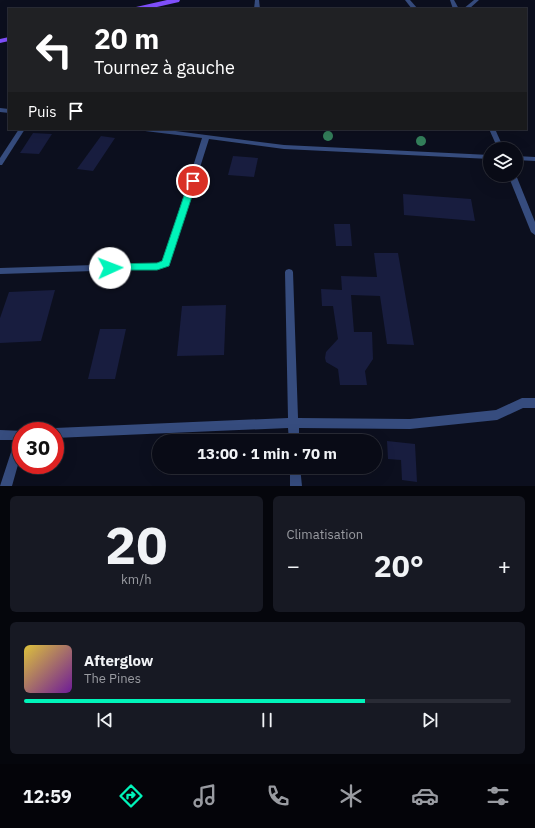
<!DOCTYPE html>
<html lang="fr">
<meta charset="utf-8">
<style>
body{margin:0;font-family:"IBM Plex Sans",sans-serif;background:#171923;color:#f1f3f6;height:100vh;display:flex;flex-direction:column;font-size:15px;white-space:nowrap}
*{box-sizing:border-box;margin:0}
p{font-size:13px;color:#999ba1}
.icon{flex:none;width:22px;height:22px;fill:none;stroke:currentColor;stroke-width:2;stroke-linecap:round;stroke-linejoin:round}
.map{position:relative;height:486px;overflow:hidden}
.details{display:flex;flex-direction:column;gap:10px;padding:10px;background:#05060c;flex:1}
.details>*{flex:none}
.guide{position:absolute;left:8px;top:8px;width:519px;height:122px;border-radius:0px;box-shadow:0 4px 16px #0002,0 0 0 1px #292b35;background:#202124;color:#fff;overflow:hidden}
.fabs{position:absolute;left:483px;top:142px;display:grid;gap:8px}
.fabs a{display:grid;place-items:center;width:40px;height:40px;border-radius:50%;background:#090b16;box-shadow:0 4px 16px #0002,0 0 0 1px #292b35;font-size:20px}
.speed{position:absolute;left:12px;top:422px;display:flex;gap:8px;font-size:20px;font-weight:700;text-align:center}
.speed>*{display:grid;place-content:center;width:52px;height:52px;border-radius:50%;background:#090b16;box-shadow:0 4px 16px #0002,0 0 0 1px #292b35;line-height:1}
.speed .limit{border:6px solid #d22;background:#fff;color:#111}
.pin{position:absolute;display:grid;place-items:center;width:34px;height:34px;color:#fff;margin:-17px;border:2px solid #fff;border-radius:50%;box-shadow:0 1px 4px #0007}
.me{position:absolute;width:44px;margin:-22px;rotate:88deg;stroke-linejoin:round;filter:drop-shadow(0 0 3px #0008)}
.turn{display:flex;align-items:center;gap:14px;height:84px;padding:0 20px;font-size:18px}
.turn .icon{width:52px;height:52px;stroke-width:2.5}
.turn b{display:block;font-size:28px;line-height:34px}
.then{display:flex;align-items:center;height:38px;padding:0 20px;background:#0003;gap:8px;font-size:15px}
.big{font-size:30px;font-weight:800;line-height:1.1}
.details .card{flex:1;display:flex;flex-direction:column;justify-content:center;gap:6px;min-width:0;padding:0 14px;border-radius:6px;background:#171923}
.details .dial{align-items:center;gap:0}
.dial b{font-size:52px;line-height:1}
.song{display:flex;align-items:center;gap:12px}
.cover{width:48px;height:48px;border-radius:6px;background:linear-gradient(135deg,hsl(50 70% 55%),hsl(280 70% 35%))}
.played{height:4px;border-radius:2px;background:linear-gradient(90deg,#00f4ba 70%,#292b35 70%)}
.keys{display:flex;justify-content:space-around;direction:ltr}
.heat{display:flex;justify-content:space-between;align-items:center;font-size:22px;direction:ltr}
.details .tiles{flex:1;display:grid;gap:10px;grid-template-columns:1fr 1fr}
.card:last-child{grid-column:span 2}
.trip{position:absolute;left:152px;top:434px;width:230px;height:40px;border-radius:20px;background:#090b16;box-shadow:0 4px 16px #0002,0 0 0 1px #292b35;font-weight:800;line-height:40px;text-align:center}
.tab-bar{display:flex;height:64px;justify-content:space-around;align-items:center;background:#040409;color:#999ba1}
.tab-bar .icon{width:28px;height:28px}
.tab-bar .selected{color:#00f4ba}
.tab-bar b{font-size:18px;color:#f1f3f6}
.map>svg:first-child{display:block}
</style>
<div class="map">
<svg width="535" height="486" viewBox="0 0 535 486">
<rect width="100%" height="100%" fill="#0c0f1e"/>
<g fill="#181d3f">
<polygon points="33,133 52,134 39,154 20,153"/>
<polygon points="101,136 115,138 93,171 77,169"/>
<polygon points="233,156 258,158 254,177 228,175"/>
<polygon points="403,194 471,199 475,221 404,215"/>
<polygon points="334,224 350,224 352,246 336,246"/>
<polygon points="374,253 398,253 414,345 387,344 380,296 351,295 354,332 372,332 373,359 365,371 367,385 340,385 338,369 326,362 325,358 326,352 338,339 333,306 322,306 321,289 342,290 341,276 377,277"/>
<polygon points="55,290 41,341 0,343 0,318 9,292"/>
<polygon points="226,305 224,355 177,356 182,306"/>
<polygon points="100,329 126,329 115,379 88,379"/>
<polygon points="387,441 415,444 417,482 402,480 401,460 388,459"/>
</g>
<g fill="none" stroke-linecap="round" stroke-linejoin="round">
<g fill="#364c7e" fill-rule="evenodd">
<polygon points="255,0 259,0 260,9 254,9"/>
<polygon points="405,0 410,0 418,9 412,9"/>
<polygon points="450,0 454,0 459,9 453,9"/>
<polygon points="474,0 479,0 469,9 463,9"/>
<polygon points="0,108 9,109 9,113 0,112"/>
<polygon points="19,129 25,129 2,165 0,165 0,158"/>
<polygon points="142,129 160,129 284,145 490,155 490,159 284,149 209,139 169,265 157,269 0,274 0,268 157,263 163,261 202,138 145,131"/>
<polygon points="489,129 495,129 504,149 498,149"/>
<polygon points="516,156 535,157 535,161 516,160"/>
<polygon points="508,175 516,175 535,222 535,235 531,232"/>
<polygon points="289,269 292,270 293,272 298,418 410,419 496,410 522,398 535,398 535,408 523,408 497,420 410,429 299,428 299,441 289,441 288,428 55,438 55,431 51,431 55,428 288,418 285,272 286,270"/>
<polygon points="0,430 24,431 21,431 21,454 12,486 0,486 15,440 0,440"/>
<polygon points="290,467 300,467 302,486 290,486"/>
</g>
<g fill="#8250ff" fill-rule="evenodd">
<polygon points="167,0 180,0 179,2 148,9 135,9 136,7"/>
<polygon points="9,37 9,41 0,43 0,39"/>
</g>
</g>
<g fill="#34815c">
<circle cx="328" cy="136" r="5"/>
<circle cx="421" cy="141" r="5"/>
</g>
<polygon fill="#00f4ba" stroke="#009f79" points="193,178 197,181 169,266 157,270 107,270 105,268 110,264 157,263 162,261 189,181"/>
</svg>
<div class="fabs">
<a><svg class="icon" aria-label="layers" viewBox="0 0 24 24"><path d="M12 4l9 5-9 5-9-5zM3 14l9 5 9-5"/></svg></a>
</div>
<div class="speed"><div class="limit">30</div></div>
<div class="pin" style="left:193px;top:181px;background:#d93025"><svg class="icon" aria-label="arrive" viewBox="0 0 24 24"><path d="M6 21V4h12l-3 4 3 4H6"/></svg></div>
<svg class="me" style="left:110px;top:268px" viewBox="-20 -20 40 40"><circle r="19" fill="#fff"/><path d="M0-13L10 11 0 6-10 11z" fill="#00f4ba"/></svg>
<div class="trip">13:00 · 1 min · 70 m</div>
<div class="guide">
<div class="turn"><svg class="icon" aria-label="left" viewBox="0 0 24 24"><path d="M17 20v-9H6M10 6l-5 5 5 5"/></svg><div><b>20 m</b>Tournez à gauche</div></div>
<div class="then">Puis<svg class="icon" aria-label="arrive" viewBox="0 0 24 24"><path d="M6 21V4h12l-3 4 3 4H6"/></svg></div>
</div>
</div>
<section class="details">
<div class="tiles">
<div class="card dial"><b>20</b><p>km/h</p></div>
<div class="card"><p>Climatisation</p>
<div class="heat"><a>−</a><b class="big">20°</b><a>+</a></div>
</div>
<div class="card">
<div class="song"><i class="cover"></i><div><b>Afterglow</b><p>The Pines</p></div></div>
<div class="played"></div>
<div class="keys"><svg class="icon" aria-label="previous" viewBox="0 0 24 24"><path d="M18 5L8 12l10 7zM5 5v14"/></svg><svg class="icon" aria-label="pause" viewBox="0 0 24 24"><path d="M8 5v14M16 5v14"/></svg><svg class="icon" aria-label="next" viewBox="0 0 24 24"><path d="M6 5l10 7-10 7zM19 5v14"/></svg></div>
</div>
</div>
</section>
<nav class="tab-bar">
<b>12:59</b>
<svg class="icon selected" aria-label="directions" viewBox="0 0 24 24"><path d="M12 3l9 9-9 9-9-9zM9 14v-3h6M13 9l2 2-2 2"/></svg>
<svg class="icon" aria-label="music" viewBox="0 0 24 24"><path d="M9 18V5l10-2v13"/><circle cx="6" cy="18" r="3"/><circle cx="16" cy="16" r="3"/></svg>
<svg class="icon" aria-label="phone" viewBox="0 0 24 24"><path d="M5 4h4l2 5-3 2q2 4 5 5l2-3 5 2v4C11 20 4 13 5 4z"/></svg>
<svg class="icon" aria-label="climate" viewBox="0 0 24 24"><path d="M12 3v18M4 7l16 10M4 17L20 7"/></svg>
<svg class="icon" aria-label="car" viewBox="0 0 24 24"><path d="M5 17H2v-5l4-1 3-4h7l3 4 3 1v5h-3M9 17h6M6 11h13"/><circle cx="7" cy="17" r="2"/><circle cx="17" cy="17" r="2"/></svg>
<svg class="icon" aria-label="filters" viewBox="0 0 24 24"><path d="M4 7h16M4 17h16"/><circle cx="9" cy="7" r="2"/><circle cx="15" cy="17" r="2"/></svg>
</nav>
